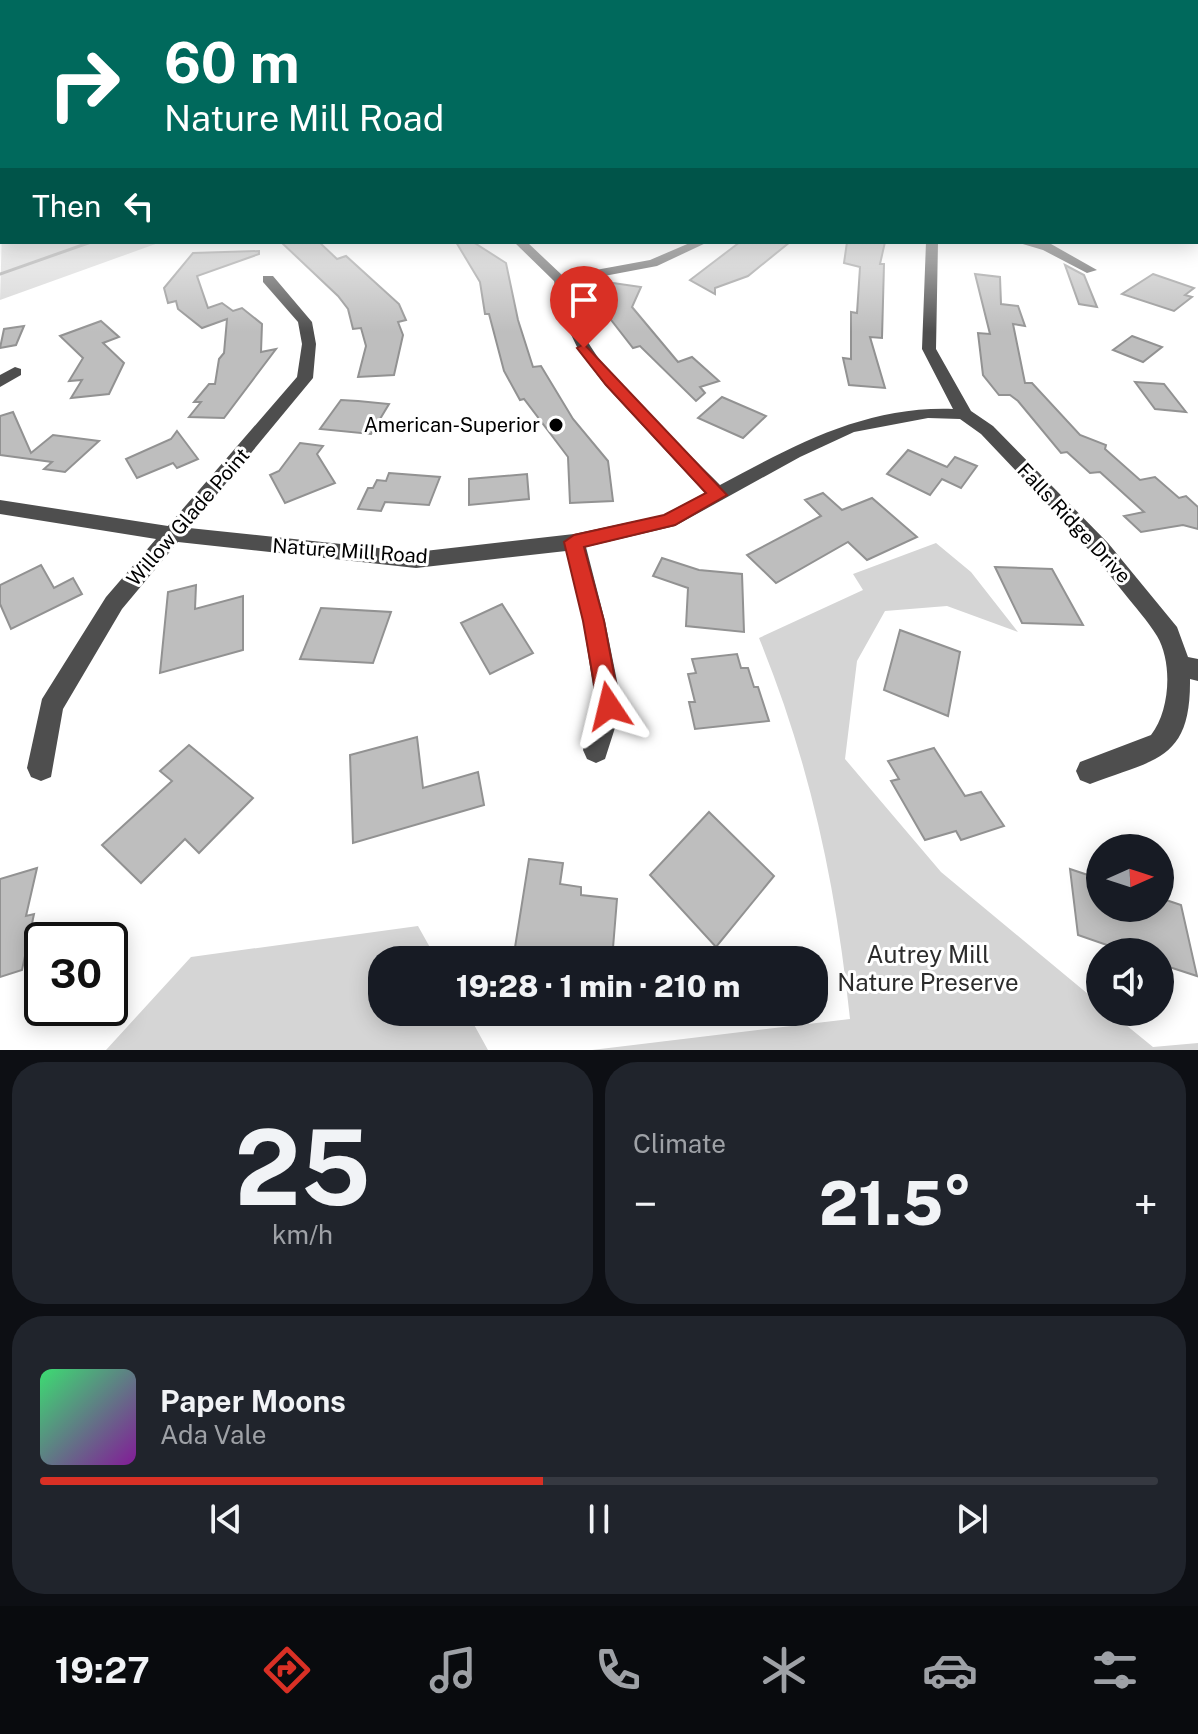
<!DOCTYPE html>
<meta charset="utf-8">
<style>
body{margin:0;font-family:"Public Sans",sans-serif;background:#20242c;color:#f1f3f6;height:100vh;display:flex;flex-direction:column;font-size:30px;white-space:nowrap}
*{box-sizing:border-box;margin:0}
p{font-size:26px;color:#9ea1a6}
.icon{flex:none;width:44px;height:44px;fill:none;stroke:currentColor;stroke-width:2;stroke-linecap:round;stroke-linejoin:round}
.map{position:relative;height:1050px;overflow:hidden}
.panel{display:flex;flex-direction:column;gap:12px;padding:12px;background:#0d0f14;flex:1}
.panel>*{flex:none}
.top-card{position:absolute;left:0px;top:0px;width:1198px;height:244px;box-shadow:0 4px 20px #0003;background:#00695c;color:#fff;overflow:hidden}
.needle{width:52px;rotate:87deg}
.fabs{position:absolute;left:1086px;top:834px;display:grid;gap:16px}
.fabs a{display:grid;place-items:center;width:88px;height:88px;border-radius:50%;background:#171b24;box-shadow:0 4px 20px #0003;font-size:40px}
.speed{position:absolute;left:24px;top:922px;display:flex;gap:16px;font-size:40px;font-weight:700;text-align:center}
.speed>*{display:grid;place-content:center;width:104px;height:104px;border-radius:50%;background:#171b24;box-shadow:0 4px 20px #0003;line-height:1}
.speed .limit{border:4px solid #111;border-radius:12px;background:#fff;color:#111}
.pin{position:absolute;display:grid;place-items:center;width:68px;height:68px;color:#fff;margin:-82px -34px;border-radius:50% 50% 50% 0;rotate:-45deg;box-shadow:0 0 8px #0007}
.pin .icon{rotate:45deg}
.me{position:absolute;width:88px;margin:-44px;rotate:350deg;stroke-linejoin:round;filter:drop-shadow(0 0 6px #0008)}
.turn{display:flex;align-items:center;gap:28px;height:168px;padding:0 32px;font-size:36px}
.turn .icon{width:104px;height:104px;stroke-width:2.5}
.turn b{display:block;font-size:56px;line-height:68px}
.then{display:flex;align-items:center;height:76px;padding:0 32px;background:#0003;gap:16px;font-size:30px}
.big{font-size:60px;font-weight:800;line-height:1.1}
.panel .widget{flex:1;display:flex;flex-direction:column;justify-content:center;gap:12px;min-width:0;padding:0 28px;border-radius:32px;background:#20242c}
.panel .dial{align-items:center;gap:0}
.dial b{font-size:104px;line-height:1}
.song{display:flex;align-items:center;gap:24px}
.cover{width:96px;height:96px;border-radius:12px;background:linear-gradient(135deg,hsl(140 70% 55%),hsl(290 70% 35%))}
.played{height:8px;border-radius:4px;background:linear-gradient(90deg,#d93025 45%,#363941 45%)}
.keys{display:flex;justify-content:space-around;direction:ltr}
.heat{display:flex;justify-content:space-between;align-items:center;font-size:44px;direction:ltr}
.panel .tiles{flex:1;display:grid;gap:12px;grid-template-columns:1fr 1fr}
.widget:last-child{grid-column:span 2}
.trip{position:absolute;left:368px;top:946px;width:460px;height:80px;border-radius:32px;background:#171b24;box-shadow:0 4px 20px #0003;font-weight:800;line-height:80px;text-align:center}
.dock{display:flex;height:128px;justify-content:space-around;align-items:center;background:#090b0e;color:#9ea1a6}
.dock .icon{width:56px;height:56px}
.dock .active{color:#d93025}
.dock b{font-size:36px;color:#f1f3f6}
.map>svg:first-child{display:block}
</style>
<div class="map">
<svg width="1198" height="1050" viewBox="0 0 1198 1050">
<rect width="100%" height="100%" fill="#fff"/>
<g fill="#d5d5d5">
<polygon points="2,230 2,242 161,242 0,300"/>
<path d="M936,543L971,572L1018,632L947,606L885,611L857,661L845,759L941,872L1100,1004V1012H1110L1153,1047L1198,1043V1050H592L850,1019C836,885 810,763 759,638L863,590L853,574Z"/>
<polygon points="418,926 437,960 382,960 382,1012 467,1012 488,1050 106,1050 191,957"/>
</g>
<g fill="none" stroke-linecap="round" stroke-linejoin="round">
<polyline stroke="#9c9c9c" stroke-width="3" points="0,274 91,242"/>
</g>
<g fill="#bebebe" stroke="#929292" stroke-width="2">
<polygon points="281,242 319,242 337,259 346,256 399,304 406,320 398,322 403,335 394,375 358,377 366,346 361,328 353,329 348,309 338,296"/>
<polygon points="456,242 473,242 506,263 518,320 533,367 541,366 573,419 608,461 613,501 570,503 568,457 524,399 520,400 504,371 489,314 485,314 480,282"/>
<polygon points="740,242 790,242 748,276 715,288 715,294 690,280"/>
<polygon points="847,242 885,242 880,264 884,264 882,338 870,337 885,388 849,385 843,358 851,359 851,312 857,313 860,267 844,263"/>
<polygon points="259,251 259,254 197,276 208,308 222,303 233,311 242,308 262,324 261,352 276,349 224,418 189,417 201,402 194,402 209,384 215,384 219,359 224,353 227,319 202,328 178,309 176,301 168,303 164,288 193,253"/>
<polygon points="1065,265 1084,275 1097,307 1079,304"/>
<polygon points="975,274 1000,277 1001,304 1018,306 1025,326 1013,324 1025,383 1032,383 1080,435 1106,445 1105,449 1140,480 1155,477 1179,498 1186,496 1198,507 1198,529 1183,525 1141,532 1124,516 1144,512 1100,472 1090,473 1067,452 1061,453 1018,401 1010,395 999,395 983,375 978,333 990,334"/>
<polygon points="1153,274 1194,288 1185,295 1192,297 1174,311 1122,294"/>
<polygon points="613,283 641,287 632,307 678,362 692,357 719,381 700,387 705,393 696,401 640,346 633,348 601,307"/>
<polygon points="101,321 119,337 103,343 124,363 109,394 71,398 82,380 69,381 83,358 60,336"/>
<polygon points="24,326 16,345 0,348 4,329"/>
<polygon points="1132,336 1162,347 1143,362 1113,350"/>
<polygon points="1135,382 1164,384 1186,412 1155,409"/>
<polygon points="722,397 766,416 743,438 698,418"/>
<polygon points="341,400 358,401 389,404 371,434 320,429"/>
<polygon points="13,412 31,453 53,435 99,441 65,472 44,469 52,462 0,455 0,416"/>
<polygon points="177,431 198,459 177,468 173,463 137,478 126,459 171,439"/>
<polygon points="300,443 323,446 317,454 335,483 285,503 270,475 279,471"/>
<polygon points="908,450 947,467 955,457 977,466 961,488 942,479 930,495 887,474"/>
<polygon points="389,473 440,477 429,505 385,502 381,511 358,509 368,488 373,488 377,480 386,481"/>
<polygon points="527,474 529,499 469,505 469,479"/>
<polygon points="823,493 842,510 872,498 917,537 867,560 848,542 776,583 747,555 821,516 805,500"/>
<polygon points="662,558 699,570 742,574 744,632 686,626 688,588 653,576"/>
<polygon points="41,565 54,588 73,578 82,594 11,629 0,604 0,585"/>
<polygon points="995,567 1052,569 1083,625 1022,623"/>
<polygon points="196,585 195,609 243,596 243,650 160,673 168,592"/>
<polygon points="502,604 533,653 490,674 461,623"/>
<polygon points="321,608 391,612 373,663 300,659"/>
<polygon points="900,630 960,652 948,716 884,690"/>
<polygon points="737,654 741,668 748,668 754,687 758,687 769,721 695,729 689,702 695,702 688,674 696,673 692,659"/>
<polygon points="417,737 423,788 478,772 484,805 353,843 350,755"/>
<polygon points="189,745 253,798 199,853 185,839 141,883 102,845 172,781 160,771"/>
<polygon points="934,748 965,796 981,792 1004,826 961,840 956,831 925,840 891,781 899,779 888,761"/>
<polygon points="709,812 774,876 716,947 650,875"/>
<polygon points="529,859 563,863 560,884 581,887 581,895 617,899 612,960 513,960"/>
<polygon points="37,868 26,916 34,914 22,970 0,977 0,879"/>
<polygon points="1070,869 1100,879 1100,908 1160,908 1160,898 1181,905 1197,976 1160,964 1160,952 1127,952 1078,935"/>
</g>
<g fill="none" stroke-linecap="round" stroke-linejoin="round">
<g fill="#4e4e4e" fill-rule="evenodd">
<rect x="1196" y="198" width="2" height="7"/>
<path d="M514,242H527L563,276L650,260L692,242H708L657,266L567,283C572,305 578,327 591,347C620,393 681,445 720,485C795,445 865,406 953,409L922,349L926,242H938L936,349L971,411L993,426L1108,543L1177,627L1188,657L1198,659V681L1190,679C1191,761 1155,759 1090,784L1080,780L1076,771L1080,762L1151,735C1170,711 1173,663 1157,636C1148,621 1135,607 1124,593C1080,536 1030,486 981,434L960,419L928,418L854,432L800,457L675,526L586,547L605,621L622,706L605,759L596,763L587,759L583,750L596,706L583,621L566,551L416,568L178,542L122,609L63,709L51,777L41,781L31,777L27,768L42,699L106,597L156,539L0,514V500L168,526L297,377L302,344L298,322L263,282V276H273L312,322L316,344L313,378L189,528L416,552L574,534L663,515L705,493L605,385L579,351L560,312L554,281Z"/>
<polygon points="1016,242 1051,244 1097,270 1087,273 1043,250"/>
<polygon points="15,367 21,369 21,375 0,387 0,375"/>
</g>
</g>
<linearGradient id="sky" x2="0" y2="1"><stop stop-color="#89aaca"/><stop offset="0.56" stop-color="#fff"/><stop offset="1" stop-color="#fff" stop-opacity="0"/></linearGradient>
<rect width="1198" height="332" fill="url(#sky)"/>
<polygon fill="#d93025" stroke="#8d1f18" stroke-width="2" points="584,344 727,495 675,525 584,547 604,621 620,706 617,713 609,716 601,713 598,706 583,621 564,542 574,535 664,515 706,493 606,385 577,348"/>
<circle fill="#000" stroke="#fff" stroke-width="3" cx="556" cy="425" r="8"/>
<g text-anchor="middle" stroke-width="6" stroke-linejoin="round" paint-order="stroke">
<g font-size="20" fill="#000" stroke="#fff" text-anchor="end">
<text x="540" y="432">American-Superior</text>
</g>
<g font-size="20" fill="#000" stroke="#fff">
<text transform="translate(188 517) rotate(-49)" y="7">Willow Glade Point</text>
<text transform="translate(1074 523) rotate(47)" y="7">Falls Ridge Drive</text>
<text transform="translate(350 551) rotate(4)" y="7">Nature Mill Road</text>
</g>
<g font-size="24" fill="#2c2c2c" stroke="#fff">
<text x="928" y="963">Autrey Mill<tspan x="928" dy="28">Nature Preserve</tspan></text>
</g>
</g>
</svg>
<div class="fabs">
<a><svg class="needle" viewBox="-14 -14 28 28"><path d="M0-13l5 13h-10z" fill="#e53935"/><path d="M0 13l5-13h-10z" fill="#9ea1a6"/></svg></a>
<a><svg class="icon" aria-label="sound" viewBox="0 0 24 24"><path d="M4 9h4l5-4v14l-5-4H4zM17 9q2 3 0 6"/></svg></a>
</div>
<div class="speed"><div class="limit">30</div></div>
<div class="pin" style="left:584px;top:348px;background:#d93025"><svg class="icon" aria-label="arrive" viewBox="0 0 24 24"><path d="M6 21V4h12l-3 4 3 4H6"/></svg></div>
<svg class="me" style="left:609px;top:706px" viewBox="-20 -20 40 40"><path d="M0-17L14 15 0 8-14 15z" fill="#d93025" stroke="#fff" stroke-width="4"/></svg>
<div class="trip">19:28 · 1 min · 210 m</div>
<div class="top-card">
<div class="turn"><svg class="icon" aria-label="right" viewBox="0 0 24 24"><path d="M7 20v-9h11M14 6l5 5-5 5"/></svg><div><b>60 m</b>Nature Mill Road</div></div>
<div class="then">Then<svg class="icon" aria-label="left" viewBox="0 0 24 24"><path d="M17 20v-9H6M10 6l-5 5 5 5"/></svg></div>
</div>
</div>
<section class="panel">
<div class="tiles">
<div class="widget dial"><b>25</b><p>km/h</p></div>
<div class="widget"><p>Climate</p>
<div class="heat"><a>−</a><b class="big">21.5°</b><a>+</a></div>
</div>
<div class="widget">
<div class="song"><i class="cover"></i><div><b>Paper Moons</b><p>Ada Vale</p></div></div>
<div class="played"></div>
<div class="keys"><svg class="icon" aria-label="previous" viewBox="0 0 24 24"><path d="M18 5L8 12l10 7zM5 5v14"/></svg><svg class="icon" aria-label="pause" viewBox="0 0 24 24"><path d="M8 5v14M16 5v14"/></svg><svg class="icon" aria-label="next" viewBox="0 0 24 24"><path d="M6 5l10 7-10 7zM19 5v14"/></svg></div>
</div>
</div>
</section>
<nav class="dock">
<b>19:27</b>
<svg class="icon active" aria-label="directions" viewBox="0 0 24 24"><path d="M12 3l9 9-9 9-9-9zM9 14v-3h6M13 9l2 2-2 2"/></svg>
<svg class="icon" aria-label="music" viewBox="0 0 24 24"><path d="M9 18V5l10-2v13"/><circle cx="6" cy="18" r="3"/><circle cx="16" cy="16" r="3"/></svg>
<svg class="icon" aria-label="phone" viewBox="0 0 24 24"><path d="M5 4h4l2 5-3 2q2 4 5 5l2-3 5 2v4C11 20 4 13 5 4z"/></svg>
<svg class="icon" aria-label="climate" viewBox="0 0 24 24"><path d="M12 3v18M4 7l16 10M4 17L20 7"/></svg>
<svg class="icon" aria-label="car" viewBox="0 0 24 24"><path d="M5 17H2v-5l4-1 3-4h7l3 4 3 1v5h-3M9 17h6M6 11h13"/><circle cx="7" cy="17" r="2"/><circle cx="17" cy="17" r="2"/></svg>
<svg class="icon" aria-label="filters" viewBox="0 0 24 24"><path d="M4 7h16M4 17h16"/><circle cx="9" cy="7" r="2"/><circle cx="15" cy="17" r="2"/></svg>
</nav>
